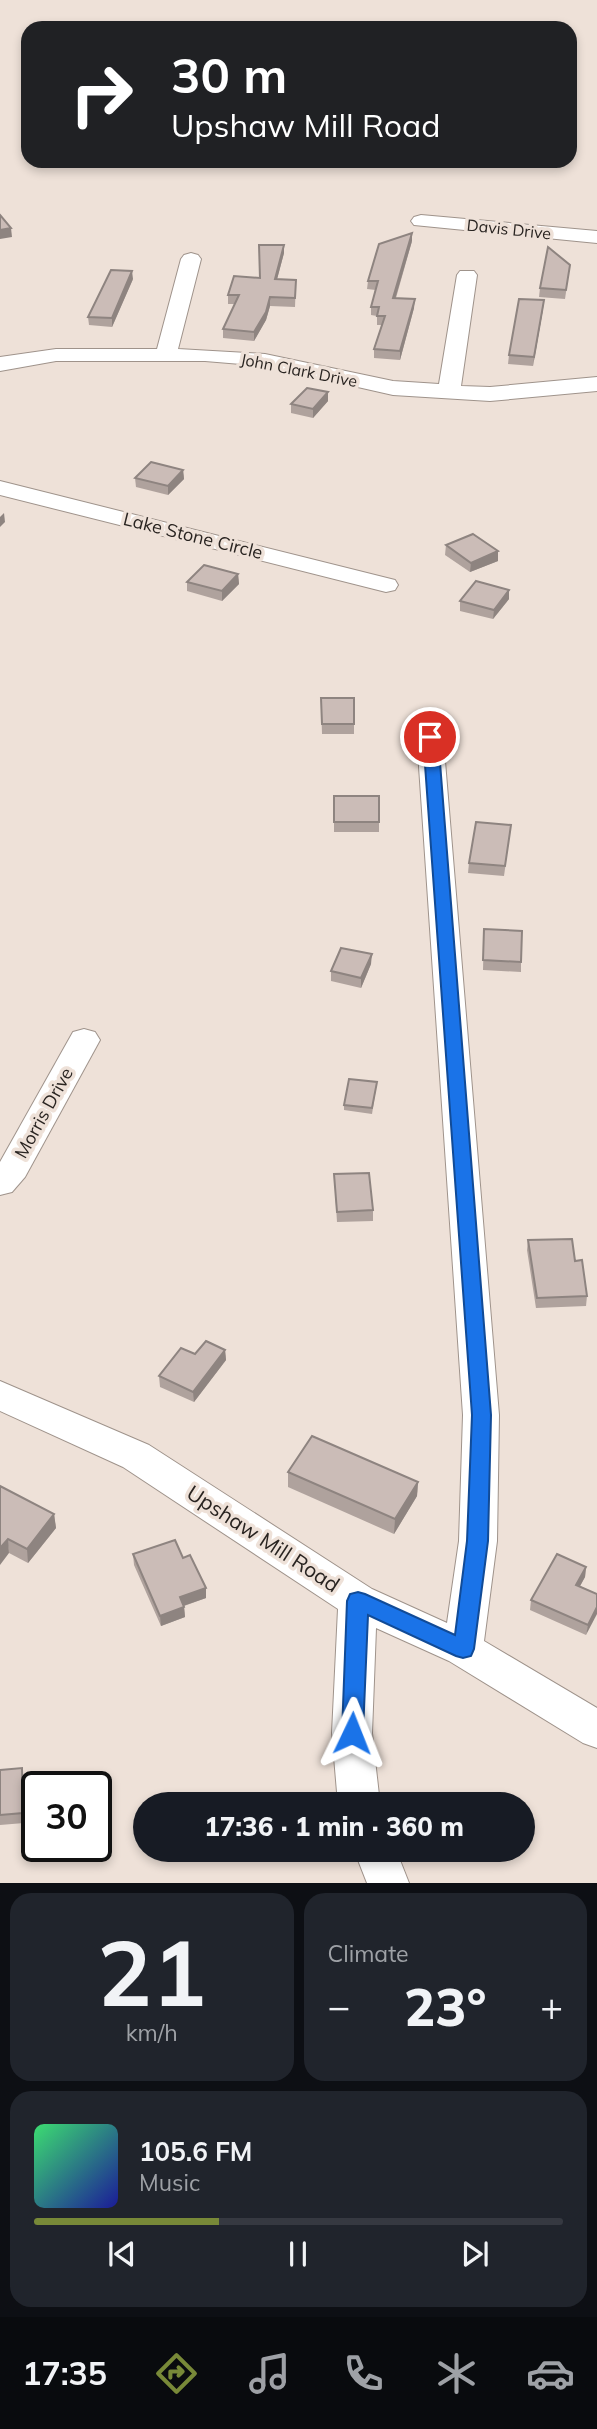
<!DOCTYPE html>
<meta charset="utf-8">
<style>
body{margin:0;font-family:Mulish,sans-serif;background:#20242c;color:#f1f3f6;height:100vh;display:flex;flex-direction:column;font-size:26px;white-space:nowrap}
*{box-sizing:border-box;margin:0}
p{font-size:23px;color:#9ea1a6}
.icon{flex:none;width:38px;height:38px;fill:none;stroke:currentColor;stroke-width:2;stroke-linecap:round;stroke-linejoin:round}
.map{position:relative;height:1883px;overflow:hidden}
.drawer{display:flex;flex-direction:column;gap:10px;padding:10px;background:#0d0f14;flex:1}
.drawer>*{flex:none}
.hud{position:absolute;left:21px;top:21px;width:556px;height:147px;border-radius:21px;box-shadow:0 4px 10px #0003;background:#202124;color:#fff;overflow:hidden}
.speed{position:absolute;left:21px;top:1771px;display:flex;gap:14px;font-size:35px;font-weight:700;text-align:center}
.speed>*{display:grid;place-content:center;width:91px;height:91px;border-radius:50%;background:#171b24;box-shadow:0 4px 10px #0003;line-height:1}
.speed .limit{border:4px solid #111;border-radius:10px;background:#fff;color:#111}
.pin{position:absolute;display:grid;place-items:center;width:60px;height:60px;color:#fff;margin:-30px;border:4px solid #fff;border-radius:50%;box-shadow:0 2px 7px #0007}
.me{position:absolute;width:77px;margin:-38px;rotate:2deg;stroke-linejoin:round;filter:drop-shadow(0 0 5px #0008)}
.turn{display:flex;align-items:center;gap:24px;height:147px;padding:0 35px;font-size:32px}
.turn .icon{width:91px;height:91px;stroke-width:2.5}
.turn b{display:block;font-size:49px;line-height:60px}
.big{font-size:52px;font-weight:800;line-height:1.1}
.drawer .card{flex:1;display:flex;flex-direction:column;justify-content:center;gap:10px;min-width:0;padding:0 24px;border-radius:21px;background:#20242c}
.drawer .dial{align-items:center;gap:0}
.dial b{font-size:91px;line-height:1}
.song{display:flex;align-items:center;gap:21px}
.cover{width:84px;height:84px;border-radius:10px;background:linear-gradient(135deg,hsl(140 70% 55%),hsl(240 70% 35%))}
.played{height:7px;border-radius:4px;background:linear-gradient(90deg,#788938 35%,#363941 35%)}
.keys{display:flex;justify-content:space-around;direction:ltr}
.heat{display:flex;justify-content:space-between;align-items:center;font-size:38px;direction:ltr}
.drawer .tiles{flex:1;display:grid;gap:10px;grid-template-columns:1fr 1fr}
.card:last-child{grid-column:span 2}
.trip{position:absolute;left:133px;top:1792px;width:402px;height:70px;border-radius:35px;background:#171b24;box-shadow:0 4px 10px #0003;font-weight:800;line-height:70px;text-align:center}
.menu{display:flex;height:112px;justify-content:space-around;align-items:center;background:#090b0e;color:#9ea1a6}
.menu .icon{width:49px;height:49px}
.menu .selected{color:#788938}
.menu b{font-size:32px;color:#f1f3f6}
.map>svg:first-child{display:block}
</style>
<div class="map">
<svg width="597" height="1883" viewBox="0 0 597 1883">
<rect width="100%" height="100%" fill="#eee1d8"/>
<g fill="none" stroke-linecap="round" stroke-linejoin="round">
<defs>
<g id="street">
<polygon points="421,215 597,231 597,243 414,225 411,221 414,217"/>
<polygon points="191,253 198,255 201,259 178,349 265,354 393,381 439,384 457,275 460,271 474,271 477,275 461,386 490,387 597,377 597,391 490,401 393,395 265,366 205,361 56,361 0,371 0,357 56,349 157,349 181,259 184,255"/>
<polygon points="0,481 395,580 398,585 395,590 386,592 0,495"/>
<polygon points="430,729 440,731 443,737 499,1415 497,1541 484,1641 597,1708 597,1748 583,1743 449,1661 376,1628 372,1733 380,1804 338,1804 332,1733 338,1609 123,1467 0,1411 0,1381 149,1445 372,1589 447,1623 459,1541 463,1415 417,737 420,731"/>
<polygon points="84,1029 95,1032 100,1040 25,1177 12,1192 0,1195 0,1162 73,1032"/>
<polygon points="354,1850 396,1850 409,1883 367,1883"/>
</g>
</defs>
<use href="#street" stroke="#9f938b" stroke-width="2"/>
<use href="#street" fill="#fff" fill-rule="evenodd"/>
</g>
<g fill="#afa29d">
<polygon points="412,241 396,298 414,308 400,360 374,358 374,349 382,325 377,325 377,316 371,315 371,307 376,290 367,289 368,281"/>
<polygon points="284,245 284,253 277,279 296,280 295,307 270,306 266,320 254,341 223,338 223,329 235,304 228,304 228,295 260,278"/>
<polygon points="570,265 565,299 539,297 540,288"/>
<polygon points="133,279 112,327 89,325 88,317"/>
<polygon points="543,309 533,366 508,364 509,355"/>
<polygon points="328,392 328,401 313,418 291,413 291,404"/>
<polygon points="183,470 184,479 168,495 136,487 135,478"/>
<polygon points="446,545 498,551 498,561 470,572 445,555"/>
<polygon points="238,574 239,584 222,601 187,591 187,582"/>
<polygon points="509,590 509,599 493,619 460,611 460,601"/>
<polygon points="321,698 354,698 354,734 322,734"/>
<polygon points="334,796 379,822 379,832 334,832"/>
<polygon points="511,825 504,876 468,873 469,863"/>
<polygon points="484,929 521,962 521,972 483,970"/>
<polygon points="371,964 361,988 331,981 331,971"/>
<polygon points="377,1082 372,1114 344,1110 344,1105"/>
<polygon points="334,1174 373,1210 373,1221 337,1222"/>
<polygon points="528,1240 575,1261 587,1296 586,1306 536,1308 527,1250"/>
<polygon points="225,1350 226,1360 194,1402 160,1387 159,1376 195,1354"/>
<polygon points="288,1472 418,1482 417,1496 394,1534 288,1487"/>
<polygon points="0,1486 54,1514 56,1528 28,1563 9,1553"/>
<polygon points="133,1554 183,1558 206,1598 184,1606 185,1617 161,1626 134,1565"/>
<polygon points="586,1567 585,1577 580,1586 597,1594 586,1635 530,1610 531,1600"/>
<polygon points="0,1770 23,1778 24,1823 0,1825"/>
</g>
<g fill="#8e8480">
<polygon points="11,228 12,237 0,239 0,230"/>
<polygon points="412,233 412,241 393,306 393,298"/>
<polygon points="284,245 284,253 275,287 275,279"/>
<polygon points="132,271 133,279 112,327 112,318"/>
<polygon points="270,297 270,306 266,320 254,341 254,332"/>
<polygon points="415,299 414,308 400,360 400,351"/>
<polygon points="544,300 543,309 533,366 534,357"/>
<polygon points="328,392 328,401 313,418 313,409"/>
<polygon points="183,470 184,479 168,495 168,486"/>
<polygon points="4,513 5,522 0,527 0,517"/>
<polygon points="498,551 498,561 470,572 471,563"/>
<polygon points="238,574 239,584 222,601 222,591"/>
<polygon points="509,590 509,599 493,619 494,610"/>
<polygon points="372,954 371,964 361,988 361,978"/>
<polygon points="225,1350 226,1360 194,1402 193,1392"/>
<polygon points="418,1482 417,1496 394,1534 395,1519"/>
<polygon points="54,1514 56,1528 28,1563 27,1549"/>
<polygon points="8,1539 9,1553 0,1565 0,1548"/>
<polygon points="586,1567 585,1577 575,1595 576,1585"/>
<polygon points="206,1588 206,1598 180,1607 180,1597"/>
<polygon points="184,1607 185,1617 161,1626 160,1616"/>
<polygon points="597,1607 597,1614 586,1635 588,1625"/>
<polygon points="22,1768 23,1778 24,1823 23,1813"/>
</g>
<g fill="#cbbcb7" stroke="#8e8480" stroke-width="2">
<polygon points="0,215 11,228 0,230"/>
<polygon points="412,233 393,298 415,299 400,351 374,349 385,316 377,316 379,307 371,307 378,281 368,281 379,244"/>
<polygon points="259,245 284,245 275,279 296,280 295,298 270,297 266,312 254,332 223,329 239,295 228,295 234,276 260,278"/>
<polygon points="548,247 570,265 566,290 540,288"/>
<polygon points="111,270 132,271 112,318 88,317"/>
<polygon points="519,299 544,300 534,357 509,355"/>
<polygon points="307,388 328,392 313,409 291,404"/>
<polygon points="151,462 183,470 168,486 135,478"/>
<polygon points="473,534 498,551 471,563 446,545"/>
<polygon points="204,565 238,574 222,591 187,582"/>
<polygon points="476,581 509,590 494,610 460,601"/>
<polygon points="321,698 354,698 354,724 322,724"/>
<rect x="334" y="796" width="45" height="26"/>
<polygon points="476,822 511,825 505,866 469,863"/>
<polygon points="484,929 522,931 521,962 483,960"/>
<polygon points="341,948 372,954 361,978 331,971"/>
<polygon points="349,1079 377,1082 372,1108 344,1105"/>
<polygon points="369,1173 373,1210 337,1212 334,1174"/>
<polygon points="572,1239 575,1261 582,1260 587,1296 537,1298 528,1240"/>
<polygon points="206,1341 225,1350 193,1392 159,1376 181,1348 195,1354"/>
<polygon points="312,1436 418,1482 395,1519 288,1472"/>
<polygon points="0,1486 54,1514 27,1549 8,1539 0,1548"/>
<polygon points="175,1540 183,1558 190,1555 206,1588 180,1597 184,1607 160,1616 133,1554"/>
<polygon points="557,1554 586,1567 576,1585 597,1594 597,1607 588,1625 531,1600"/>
<polygon points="22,1768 23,1813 0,1815 0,1770"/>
</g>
<polygon fill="#1a73e8" stroke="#114b97" stroke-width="2" points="430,732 438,737 491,1415 488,1541 474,1649 471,1656 463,1658 456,1656 368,1615 363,1733 360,1740 352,1743 345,1740 342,1733 347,1601 350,1594 358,1592 365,1594 455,1635 467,1541 472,1415 423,737"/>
<g text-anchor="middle" stroke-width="7" stroke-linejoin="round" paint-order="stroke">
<g font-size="16" fill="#292421" stroke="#eee1d8">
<text transform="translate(509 229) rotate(6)" y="6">Davis Drive</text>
<text transform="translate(299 370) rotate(11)" y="6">John Clark Drive</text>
</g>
<g font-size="18" fill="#292421" stroke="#eee1d8">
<text transform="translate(193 536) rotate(14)" y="6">Lake Stone Circle</text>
<text transform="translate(44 1113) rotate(-61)" y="6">Morris Drive</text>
</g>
<g font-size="21" fill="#292421" stroke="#eee1d8">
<text transform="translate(263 1539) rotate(33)" y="7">Upshaw Mill Road</text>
</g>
</g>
</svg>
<div class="speed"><div class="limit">30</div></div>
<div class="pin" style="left:430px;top:737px;background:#d93025"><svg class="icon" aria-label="arrive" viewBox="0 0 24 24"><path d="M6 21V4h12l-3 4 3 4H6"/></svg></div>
<svg class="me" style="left:352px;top:1733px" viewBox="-20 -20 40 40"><path d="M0-17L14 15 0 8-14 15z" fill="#1a73e8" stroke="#fff" stroke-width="4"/></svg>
<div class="trip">17:36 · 1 min · 360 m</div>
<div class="hud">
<div class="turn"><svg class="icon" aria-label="right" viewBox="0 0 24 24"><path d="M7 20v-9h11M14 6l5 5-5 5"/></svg><div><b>30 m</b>Upshaw Mill Road</div></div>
</div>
</div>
<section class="drawer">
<div class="tiles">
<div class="card dial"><b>21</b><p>km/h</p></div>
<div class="card"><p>Climate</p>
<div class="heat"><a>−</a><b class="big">23°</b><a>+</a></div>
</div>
<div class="card">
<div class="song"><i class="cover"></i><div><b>105.6 FM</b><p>Music</p></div></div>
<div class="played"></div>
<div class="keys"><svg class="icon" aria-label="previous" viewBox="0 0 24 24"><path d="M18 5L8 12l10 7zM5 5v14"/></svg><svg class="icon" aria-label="pause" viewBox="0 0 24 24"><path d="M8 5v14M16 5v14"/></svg><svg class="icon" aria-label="next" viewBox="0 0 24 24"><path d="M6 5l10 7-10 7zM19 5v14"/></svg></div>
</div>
</div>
</section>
<nav class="menu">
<b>17:35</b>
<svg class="icon selected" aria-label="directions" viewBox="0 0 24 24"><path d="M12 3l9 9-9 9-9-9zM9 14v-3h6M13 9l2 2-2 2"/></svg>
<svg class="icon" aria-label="music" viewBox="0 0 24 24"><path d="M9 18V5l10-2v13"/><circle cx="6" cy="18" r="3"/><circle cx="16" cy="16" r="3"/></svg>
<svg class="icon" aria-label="phone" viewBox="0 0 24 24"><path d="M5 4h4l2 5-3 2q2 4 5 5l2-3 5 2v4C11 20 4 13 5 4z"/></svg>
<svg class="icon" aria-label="climate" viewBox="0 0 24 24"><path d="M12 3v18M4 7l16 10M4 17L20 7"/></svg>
<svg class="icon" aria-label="car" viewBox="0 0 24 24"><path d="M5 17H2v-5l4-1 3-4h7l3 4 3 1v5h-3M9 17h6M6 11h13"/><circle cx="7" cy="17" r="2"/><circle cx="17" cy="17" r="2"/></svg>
</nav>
